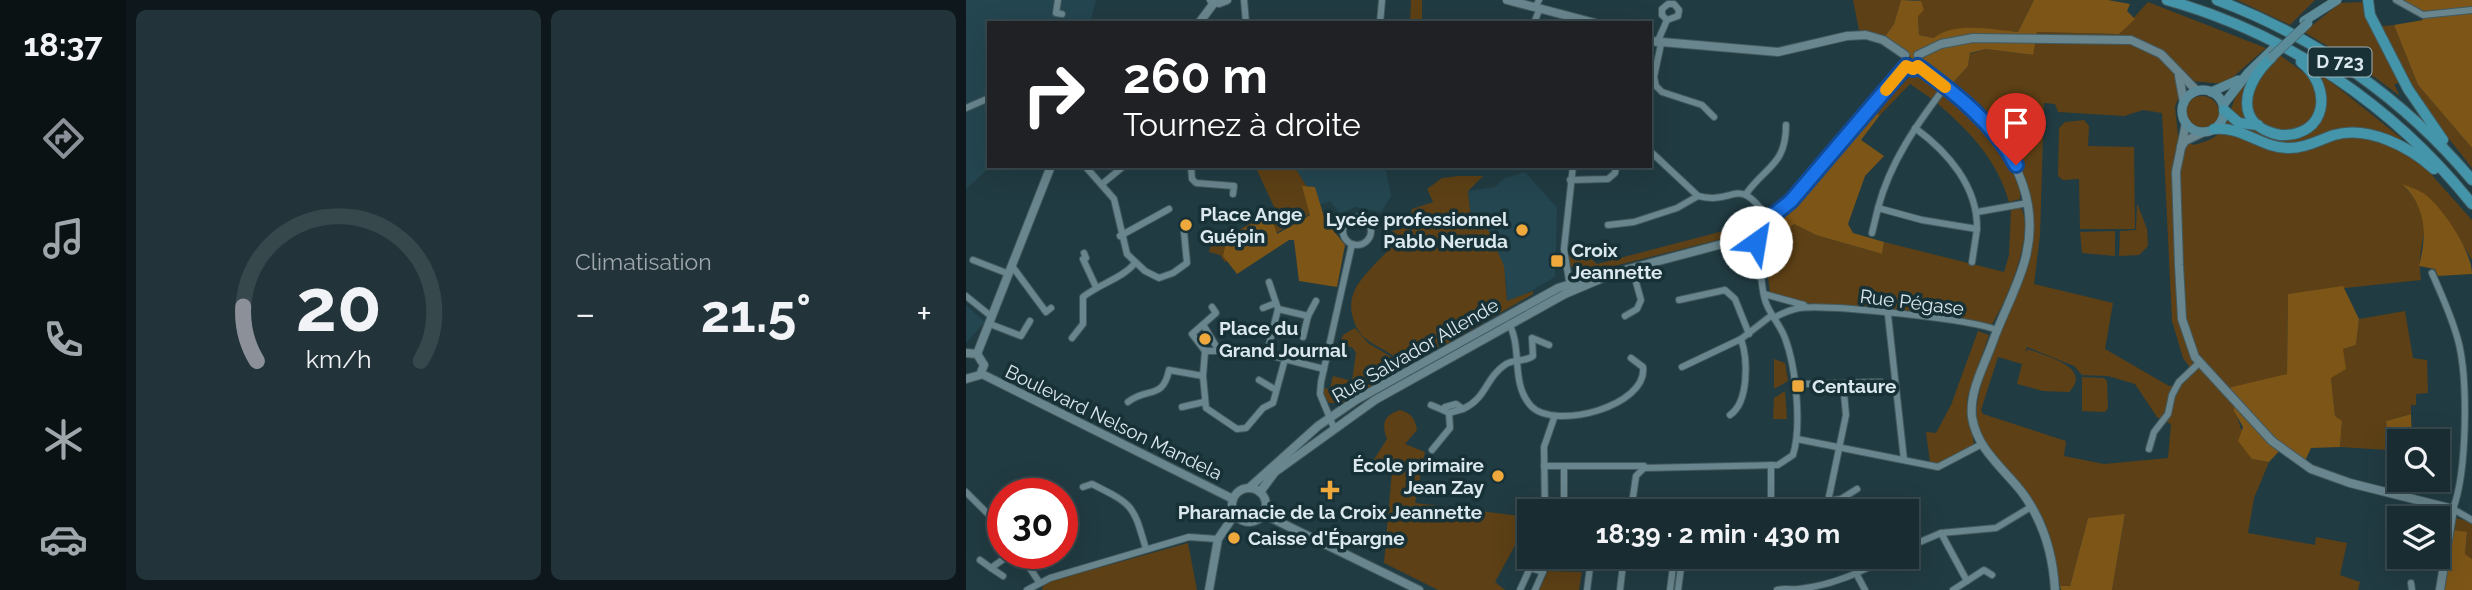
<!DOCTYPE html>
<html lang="fr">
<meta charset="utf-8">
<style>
body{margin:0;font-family:Raleway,sans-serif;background:#22343a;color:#f1f3f6;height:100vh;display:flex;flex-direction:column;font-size:26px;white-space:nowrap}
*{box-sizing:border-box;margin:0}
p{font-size:23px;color:#9fa7ac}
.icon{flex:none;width:38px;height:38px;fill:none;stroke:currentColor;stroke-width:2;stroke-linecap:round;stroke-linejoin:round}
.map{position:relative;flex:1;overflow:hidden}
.sheet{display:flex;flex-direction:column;gap:10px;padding:10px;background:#0e181c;width:840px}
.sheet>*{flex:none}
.top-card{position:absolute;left:21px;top:21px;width:665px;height:147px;border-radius:0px;box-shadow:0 7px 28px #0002,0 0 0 2px #37484d;background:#202124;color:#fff;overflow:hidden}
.tools{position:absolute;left:1421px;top:429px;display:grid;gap:14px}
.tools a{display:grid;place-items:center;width:63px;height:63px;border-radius:0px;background:#192c32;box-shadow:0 7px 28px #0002,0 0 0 2px #37484d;font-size:35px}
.speed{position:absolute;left:21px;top:478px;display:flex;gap:14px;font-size:35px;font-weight:700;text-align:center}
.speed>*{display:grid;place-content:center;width:91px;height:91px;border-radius:50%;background:#192c32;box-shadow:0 7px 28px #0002,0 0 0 2px #37484d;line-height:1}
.speed .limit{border:10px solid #d22;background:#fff;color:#111}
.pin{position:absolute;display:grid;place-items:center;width:60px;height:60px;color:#fff;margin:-72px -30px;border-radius:50% 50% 50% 0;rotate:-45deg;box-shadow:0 0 7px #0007}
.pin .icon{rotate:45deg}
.me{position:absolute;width:77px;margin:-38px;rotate:32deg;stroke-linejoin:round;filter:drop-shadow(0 0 5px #0008)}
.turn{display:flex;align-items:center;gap:24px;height:147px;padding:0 21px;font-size:32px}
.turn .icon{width:91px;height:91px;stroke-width:2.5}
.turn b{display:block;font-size:49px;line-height:60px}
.big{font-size:52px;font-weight:700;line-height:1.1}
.sheet .card{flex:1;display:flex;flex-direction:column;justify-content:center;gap:10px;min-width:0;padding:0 24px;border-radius:10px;background:#22343a}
.sheet .dial{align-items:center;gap:0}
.dial svg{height:182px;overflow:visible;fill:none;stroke:#37484d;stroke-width:7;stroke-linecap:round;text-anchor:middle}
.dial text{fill:#f1f3f6;stroke:none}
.heat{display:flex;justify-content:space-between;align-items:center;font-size:38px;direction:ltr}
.sheet .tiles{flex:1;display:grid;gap:10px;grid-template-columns:repeat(2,1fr)}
.trip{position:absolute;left:551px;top:499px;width:402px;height:70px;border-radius:0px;background:#192c32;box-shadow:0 7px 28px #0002,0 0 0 2px #37484d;font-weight:700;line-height:70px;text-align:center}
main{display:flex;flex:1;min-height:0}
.menu{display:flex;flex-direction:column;width:126px;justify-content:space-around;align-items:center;background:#0a1214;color:#9fa7ac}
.menu .icon{width:49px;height:49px}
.menu .on{color:#8c9099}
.menu b{font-size:32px;color:#f1f3f6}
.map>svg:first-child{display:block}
</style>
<main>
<nav class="menu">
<b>18:37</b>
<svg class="icon on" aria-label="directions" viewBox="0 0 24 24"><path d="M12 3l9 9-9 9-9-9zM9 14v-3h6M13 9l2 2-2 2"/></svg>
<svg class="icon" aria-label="music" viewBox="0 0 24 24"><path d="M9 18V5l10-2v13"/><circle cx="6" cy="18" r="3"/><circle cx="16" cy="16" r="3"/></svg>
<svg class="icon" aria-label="phone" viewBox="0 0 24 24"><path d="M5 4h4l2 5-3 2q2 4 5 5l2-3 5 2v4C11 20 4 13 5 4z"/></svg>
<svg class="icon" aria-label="climate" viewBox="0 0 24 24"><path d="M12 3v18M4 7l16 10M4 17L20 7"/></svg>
<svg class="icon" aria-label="car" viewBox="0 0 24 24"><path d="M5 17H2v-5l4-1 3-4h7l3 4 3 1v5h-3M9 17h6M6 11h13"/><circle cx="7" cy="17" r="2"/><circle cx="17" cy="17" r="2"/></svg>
</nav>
<section class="sheet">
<div class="tiles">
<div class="card dial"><svg viewBox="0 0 100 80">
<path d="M14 69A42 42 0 1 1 86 69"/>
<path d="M14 69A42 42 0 0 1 8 45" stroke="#8c9099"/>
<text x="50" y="56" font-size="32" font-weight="700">20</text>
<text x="50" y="72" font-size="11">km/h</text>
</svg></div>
<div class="card"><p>Climatisation</p>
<div class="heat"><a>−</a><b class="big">21.5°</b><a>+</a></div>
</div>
</div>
</section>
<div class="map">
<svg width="1506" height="590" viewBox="0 0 1506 590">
<rect width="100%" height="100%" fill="#213b42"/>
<g fill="#244650">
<polygon points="0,0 130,0 124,23 23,23 25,166 0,189"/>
<polygon points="328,166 419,166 425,196 415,212 389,207 374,214 364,201 352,205"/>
<polygon points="559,172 591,208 589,277 558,295 541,301 540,280 518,220 505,219 502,191 529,187 537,179"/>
<polygon points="0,305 19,322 0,343"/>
</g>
<g fill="#5d4015" fill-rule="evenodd">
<polygon points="445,0 456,0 456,20 476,23 444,23"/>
<polygon points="887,0 935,0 928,24 918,38 893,30"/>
<polygon points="950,0 1068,0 1052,32 1008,29 969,38 953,35 952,16 955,1"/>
<polygon points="1271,0 1349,0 1324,25"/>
<path d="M1182,2L1300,48L1259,84L1225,81L1220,76L1209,107L1212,136L1227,145C1273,135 1255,112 1279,82L1288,85L1314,55L1346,79L1354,75L1365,82L1435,138V150L1456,164L1506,220V260C1488,230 1472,199 1438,186C1475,229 1448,237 1455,280L1322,294L1321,374L1267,395C1268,417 1280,438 1286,459L1303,462L1288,498L1282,533L1349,545L1350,537L1381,543L1374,575L1394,582L1392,590H1146L1159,515L1122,518L1104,586H1094C1090,562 1087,537 1075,515C1059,483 1014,457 1011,419C1009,390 1023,365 1033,338C1078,222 1087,172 984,86L1002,66L1004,54L1020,49L1066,55L1071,32L1153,34ZM1078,103L1089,104L1092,112L1158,116L1177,110L1196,113L1206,321L1217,358L1228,373L1214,386H1203L1139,349L1147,303L1068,284L1074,235ZM1061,347L1108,366L1116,375L1142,376L1169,384L1191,417L1205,424L1202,458L1138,464L1098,456L1100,441L1017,414L1015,410L1032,357L1056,364L1051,384L1077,391L1103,392C1128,367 1078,356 1062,349L1059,353Z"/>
<polygon points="1398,2 1407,27 1428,25 1452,85 1506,148 1506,168 1460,110 1443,82 1428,84 1434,96 1387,61 1338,32 1374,3"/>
<polygon points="948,72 971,87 972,92 966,99 944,84 914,115 909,113"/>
<path d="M976,96H981C1006,119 1058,162 1054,199L1043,202C1031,159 1004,132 971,103Z"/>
<circle cx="1236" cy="113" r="17"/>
<polygon points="1118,120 1123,126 1122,146 1168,147 1169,229 1114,229 1113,179 1097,180 1092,176 1093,128 1099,122"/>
<polygon points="289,166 328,166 352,205 344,214 259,262 254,255 243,252 246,238 257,230 261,237 309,209"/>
<path d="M493,176H517L502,191L505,219L518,220L538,266L541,301L567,291V294L482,343L460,352L378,403H363L357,393L358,388L364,389L367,376L386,381L390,353L387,348L374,343L377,335L389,328L402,343L434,362C420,346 395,345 388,321C384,310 384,300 389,290C394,275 447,225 462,220C472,216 484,218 493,222C477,197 435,237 421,249L418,235L444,224L446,209L467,202L461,189L476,178Z"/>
<polygon points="1171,203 1181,229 1182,246 1173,255 1153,256 1154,231 1170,230"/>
<polygon points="787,205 794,214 793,221 775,234 621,273 611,273 603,263 603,252 608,252 609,244 631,264 765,229 789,216"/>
<path d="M1054,207C1071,228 1040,303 1026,324L823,301L804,293L797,236L805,228L815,235L828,224L850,235L916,254L918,242L1038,272L1043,255L1045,208Z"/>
<polygon points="1149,231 1149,256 1116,253 1114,232"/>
<polygon points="1439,311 1447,358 1461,360 1462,393 1450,394 1450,405 1445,405 1445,414 1420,421 1422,450 1374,447 1376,422 1369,416 1365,378 1377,349 1390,345 1393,319"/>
<polygon points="1012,331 1023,335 1001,399 1008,445 971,464 964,462 960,432 970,433 985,405"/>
<polygon points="808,359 819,363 822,381 808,389"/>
<polygon points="1116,377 1138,378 1141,381 1142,408 1139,412 1116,411"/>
<polygon points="819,391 821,419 807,419 808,398"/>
<path d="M434,410C445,413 449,418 451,430L439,444L459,452L449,503L563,517V537L553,538L529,582L539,590H472L418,563L426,471L407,461L421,439C415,424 418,415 434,410Z"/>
<polygon points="1490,518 1506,522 1506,559 1499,554 1501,533 1488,530"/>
<polygon points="222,543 231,590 76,590 78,583"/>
<polygon points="582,571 616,572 613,590 573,590"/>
</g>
<g fill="#7d5517">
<path d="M935,0L955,1L958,10L952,16L953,35L968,38C988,21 1028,30 1052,32L1068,0H1142L1164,4L1161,11L1169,19L1153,34L1071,32L1067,55L1020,49L1004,53L1002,66L984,86L918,38L928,24Z"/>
<polygon points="1437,0 1506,0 1506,148 1452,85 1428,25 1457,20 1455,11"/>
<polygon points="909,113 914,115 895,140 918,156 899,176 882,224 887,233 918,242 916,254 850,235 828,224 815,235 805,228"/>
<path d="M1436,184C1443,187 1451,189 1457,193C1476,206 1506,251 1506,274L1472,276L1469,269L1453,266C1461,235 1461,208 1436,184Z"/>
<polygon points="336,186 349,187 359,220 379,245 371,287 333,281 328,240 323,240 271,274 257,256 261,238 310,211 306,220 311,234 344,215"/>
<polygon points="1377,286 1393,319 1390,345 1377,349 1380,369 1365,378 1369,416 1376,421 1374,447 1345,448 1339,461 1317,447 1303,462 1286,459 1272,441 1277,427 1268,411 1267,395 1262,388 1321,374 1322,294"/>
<polygon points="1445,414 1446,441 1422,443 1420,421"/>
<polygon points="1159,514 1146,590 1095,590 1094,586 1104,586 1122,518"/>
<polygon points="1488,530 1501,532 1499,554 1506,559 1506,590 1478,590"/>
</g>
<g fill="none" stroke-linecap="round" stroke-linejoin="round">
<defs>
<g id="minor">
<polyline points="92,0 90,13 96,14"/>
<polyline points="278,0 280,23"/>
<polyline points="1430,0 1457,15 1506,10"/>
<polyline points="570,6 573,0"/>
<polyline points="414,23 416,0"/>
<polyline points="568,23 574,8"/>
<polyline points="691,43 701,20 712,16 713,10 708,4 702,4 696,9 696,15 701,20"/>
<polyline points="695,44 688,77 690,86 696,92 736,105 748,117"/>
<polyline points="0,108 23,98"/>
<path d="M949,128C982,152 1012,187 1011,229L956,220L912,208C924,162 951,124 979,87"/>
<path d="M684,151L732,196C770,206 771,172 803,220"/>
<polyline points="119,166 148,199 161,254 179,271 193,278 207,273 221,263 218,232 221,223"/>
<polyline points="225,166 226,179 230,183 268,186 267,194"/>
<polyline points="604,180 642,179 649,173 650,166"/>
<polyline points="136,184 158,166"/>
<path d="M780,194C800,166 820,165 820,125"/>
<polyline points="1011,212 1062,203"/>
<circle cx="391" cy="231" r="14"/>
<polyline points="642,225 668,222 711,208 732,196"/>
<polyline points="906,233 912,208"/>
<polyline points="154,236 203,209"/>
<polyline points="118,253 120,258 117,259 130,287"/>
<polyline points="7,260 43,274"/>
<polyline points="1006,262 1011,229"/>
<polyline points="46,266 80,312 85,308"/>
<path d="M1466,273C1476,296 1487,319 1493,344C1502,383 1501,472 1487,509L1506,520"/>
<polyline points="303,282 312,309"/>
<polyline points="604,287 598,249 607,166"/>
<polyline points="798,294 838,305"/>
<polyline points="0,296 26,317"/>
<polyline points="713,300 759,290 769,299 783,334"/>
<polyline points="297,308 310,303"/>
<polyline points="922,315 938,460"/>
<polyline points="659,316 671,309 675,300 666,268"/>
<path d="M808,318C816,313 824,310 833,308C862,304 1004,319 1031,330"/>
<polyline points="24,324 55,336 64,321"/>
<path d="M543,324C557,349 544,383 565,406C589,431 682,406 677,367L665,358"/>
<polyline points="238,326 253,351"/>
<polyline points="337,337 342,316"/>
<path d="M106,338L117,324V297C133,284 157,278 169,263"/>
<polyline points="239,351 237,376 240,408 271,429 280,428 297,408 307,403 319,359"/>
<polyline points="239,351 286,351 358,369"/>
<polyline points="239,351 226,334 250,313 246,307"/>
<polyline points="301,353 312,309 342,316 350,301"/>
<polyline points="716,367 775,339 806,315"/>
<polyline points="293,380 310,390"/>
<polyline points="839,384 915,382"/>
<path d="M162,402C181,387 197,400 203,370L237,376"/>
<polyline points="465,405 477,410"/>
<polyline points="216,407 238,402"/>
<path d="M497,409C521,398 519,378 540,364C549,359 559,362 567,356L566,338L583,345"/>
<path d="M764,415C783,402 782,359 775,339"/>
<polyline points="368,428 354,394 355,382 386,244"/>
<polyline points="831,439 972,467 1016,444"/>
<polyline points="1183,449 1188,432 1202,414 1206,395 1213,382 1233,363"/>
<polyline points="466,450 484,428 483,413 477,410 479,407 490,404 497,409 483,413"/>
<polyline points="805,465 805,511"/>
<polyline points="578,466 678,466"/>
<polyline points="598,466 598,511"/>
<path d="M117,487L126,484C168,505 167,505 180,549"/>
<polyline points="0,492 27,519"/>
<polyline points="861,501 875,499 891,489"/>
<polyline points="579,511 578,447 588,418"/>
<path d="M665,511L670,476L678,468L812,465L827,455C836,426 830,367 819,338C814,324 803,314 799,300C792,275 798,257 785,233"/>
<polyline points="860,511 880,415 877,383"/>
<polyline points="975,533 1001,581 987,590"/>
<polyline points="942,547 975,533 1030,528 1065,507"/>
<polyline points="54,553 73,582"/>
<polyline points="14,560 25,568"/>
<polyline points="577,566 624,567 621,590"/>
<polyline points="891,575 899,590"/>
<polyline points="37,576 25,568 46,553"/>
<polyline points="1001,581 1018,570 1026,575"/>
<polyline points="1445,583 1446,590"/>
<polyline points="61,590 84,578 223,537 252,539"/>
<polyline points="554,590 564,568 577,572"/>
<polyline points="569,590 577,572 577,556"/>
<polyline points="654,590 658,556"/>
<polyline points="704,590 708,559 716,560 712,590"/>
<path d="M811,590C818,588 825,590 833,589C867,585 894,573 924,556"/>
</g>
<g id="tertiary">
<polyline points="245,0 253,3 261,0"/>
<polyline points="541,0 629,23"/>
<polyline points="233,23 248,3"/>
<polyline points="684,41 812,52 881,36 900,35 917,40 939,55"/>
<polyline points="952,55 975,44 1007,38 1165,40 1195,54 1231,91"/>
<path d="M952,66C1014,111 1080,171 1060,256C1053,285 1037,313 1027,341C1019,364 1003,391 1006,417C1011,449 1036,467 1055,491C1077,520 1087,555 1089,590"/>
<polyline points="1213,76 1218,103"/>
<polyline points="1220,123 1210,172 1213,265 1216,319 1229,357 1306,441 1345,469 1384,483 1487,509 1474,590"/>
<polyline points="1215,147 1219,141 1238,132"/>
<polyline points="0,353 11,354 18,365 14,375 0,379"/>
<polyline points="11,354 85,166"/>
<polyline points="16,374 267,499"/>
<polyline points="283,488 352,426 390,400 592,288 630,276"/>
<circle cx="283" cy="505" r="17"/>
<polyline points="294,492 309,472 409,400 599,294 651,272 764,242 791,229 814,212 839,185 940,66"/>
<polyline points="297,514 453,590"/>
<polyline points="243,590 252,539 269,514"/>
</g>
<g id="secondary">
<polyline points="1338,21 1371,0"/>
<circle cx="1237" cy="111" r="21"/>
<polyline points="1245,92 1272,80"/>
<polyline points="1257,105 1282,73 1309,47"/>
</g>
<g id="trunk">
<path d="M1201,0C1322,34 1428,106 1506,204"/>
<path d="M1251,0C1350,37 1438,99 1506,180"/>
<polyline points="1402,0 1404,15 1442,89 1477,140"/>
<path d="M1306,57C1278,82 1265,125 1314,135C1362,137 1367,87 1335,62"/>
<polyline points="1258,110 1273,123 1292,125"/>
<path d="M1248,129C1276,126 1294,147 1321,148C1337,149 1353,140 1368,135C1402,125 1444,147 1468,169"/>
</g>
</defs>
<use href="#minor" stroke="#425a5f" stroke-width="8"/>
<use href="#tertiary" stroke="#425a5f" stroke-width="10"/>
<use href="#secondary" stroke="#425a5f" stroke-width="10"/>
<use href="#trunk" stroke="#425a5f" stroke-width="12"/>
<use href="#minor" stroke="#69858d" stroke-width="6"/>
<use href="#tertiary" stroke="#69858d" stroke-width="8"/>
<use href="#secondary" stroke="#5b8b98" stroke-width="9"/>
<use href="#trunk" stroke="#4495a9" stroke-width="10"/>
<defs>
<polyline id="secondary-bridge" points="1306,57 1342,23"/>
</defs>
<use href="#secondary-bridge" stroke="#425a5f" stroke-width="10" stroke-linecap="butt"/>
<use href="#secondary-bridge" stroke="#5b8b98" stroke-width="9"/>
</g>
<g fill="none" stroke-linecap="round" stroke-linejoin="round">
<defs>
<path id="route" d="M790,242L785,233L825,201L940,66L947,69L952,66C988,92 1029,124 1050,165"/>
</defs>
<use href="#route" stroke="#114b97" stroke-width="18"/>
<use href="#route" stroke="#1a73e8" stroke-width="12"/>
<polyline stroke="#f59e0b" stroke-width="12" points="920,90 940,66 947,69 952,66 979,87"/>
</g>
<g fill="#eea83c" stroke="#173137" stroke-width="2.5">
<circle cx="220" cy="225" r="7"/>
<circle cx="556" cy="230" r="7"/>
<rect x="584" y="254" width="14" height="14" rx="3.5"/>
<circle cx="239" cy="339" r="7"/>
<rect x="825" y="379" width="14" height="14" rx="3.5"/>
<circle cx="532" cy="476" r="7"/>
<path d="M360.5 479.5h7v7h7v7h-7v7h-7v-7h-7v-7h7z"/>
<circle cx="268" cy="538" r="7"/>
</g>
<g text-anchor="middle" stroke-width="7" stroke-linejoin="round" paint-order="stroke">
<rect fill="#173137" stroke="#a0b2b7" stroke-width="2" x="1342.5" y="47.5" width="63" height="29" rx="5"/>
<g font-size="18" font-weight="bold" fill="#dbe9ee">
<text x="1374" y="68">D 723</text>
</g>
<g font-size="19" font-weight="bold" fill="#dbe9ee" stroke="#173137" text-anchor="start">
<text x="234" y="221">Place Ange<tspan x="234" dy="22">Guépin</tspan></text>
<text x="542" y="226" text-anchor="end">Lycée professionnel<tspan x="542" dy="22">Pablo Neruda</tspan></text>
<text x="605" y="257">Croix<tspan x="605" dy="22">Jeannette</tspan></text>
<text x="253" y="335">Place du<tspan x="253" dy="22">Grand Journal</tspan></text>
<text x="846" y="393">Centaure</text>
<text x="518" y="472" text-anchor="end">École primaire<tspan x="518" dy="22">Jean Zay</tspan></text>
<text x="364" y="519" text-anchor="middle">Pharamacie de la Croix Jeannette</text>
<text x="282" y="545">Caisse d'Épargne</text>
</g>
<g font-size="19" fill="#dbe9ee" stroke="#173137">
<text transform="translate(946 302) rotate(7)" y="7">Rue Pégase</text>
<text transform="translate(449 350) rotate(-30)" y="7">Rue Salvador Allende</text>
<text transform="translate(148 422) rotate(26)" y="7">Boulevard Nelson Mandela</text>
</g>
</g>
</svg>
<div class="tools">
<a><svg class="icon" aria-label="search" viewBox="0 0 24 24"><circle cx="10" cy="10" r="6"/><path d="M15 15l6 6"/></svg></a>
<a><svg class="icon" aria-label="layers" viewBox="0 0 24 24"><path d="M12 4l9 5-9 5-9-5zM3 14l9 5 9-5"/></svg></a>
</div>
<div class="speed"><div class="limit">30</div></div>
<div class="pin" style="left:1050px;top:165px;background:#d93025"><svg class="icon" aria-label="arrive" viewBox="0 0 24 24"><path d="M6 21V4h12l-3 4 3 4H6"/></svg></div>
<svg class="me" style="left:790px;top:242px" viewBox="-20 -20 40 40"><circle r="19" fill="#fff"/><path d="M0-13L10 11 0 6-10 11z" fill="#1a73e8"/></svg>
<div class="trip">18:39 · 2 min · 430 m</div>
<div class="top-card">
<div class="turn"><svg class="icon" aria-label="right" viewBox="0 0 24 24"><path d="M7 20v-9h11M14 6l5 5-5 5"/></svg><div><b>260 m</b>Tournez à droite</div></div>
</div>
</div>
</main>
